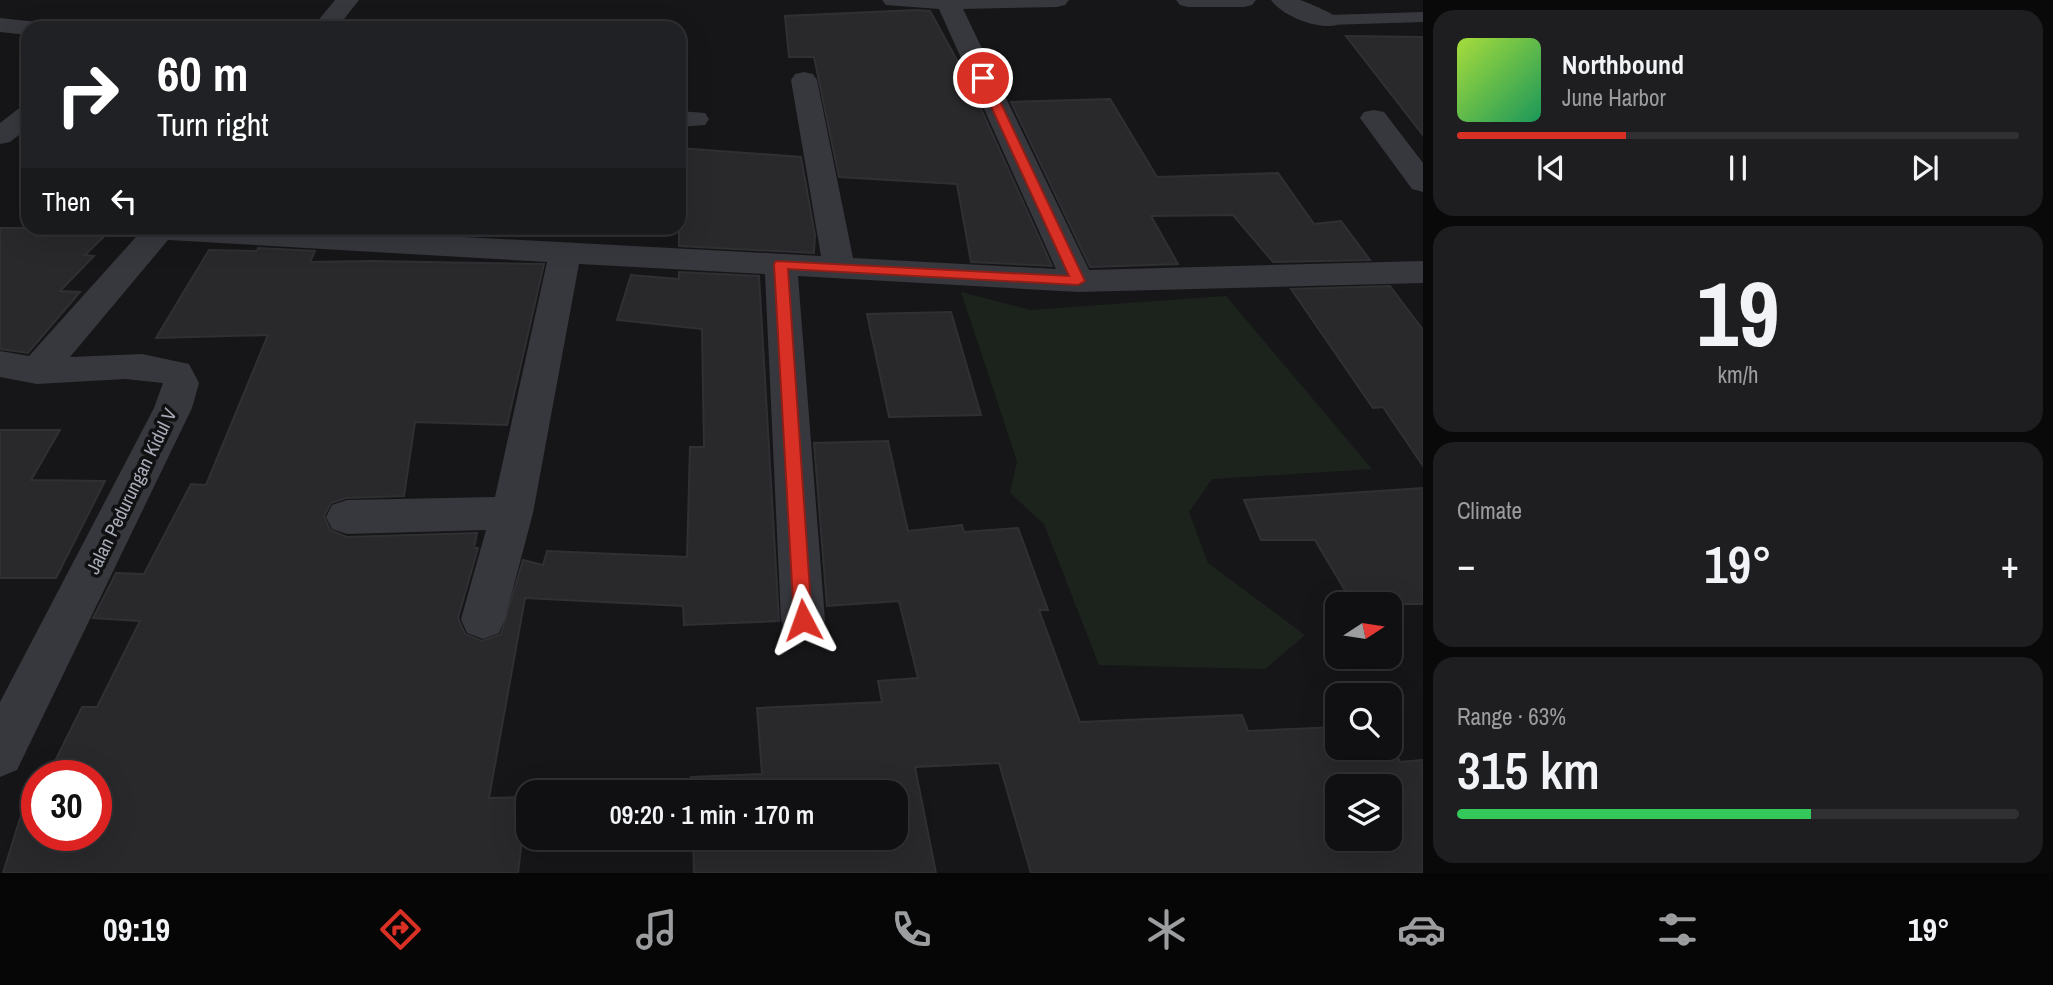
<!DOCTYPE html>
<meta charset="utf-8">
<style>
body{margin:0;font-family:"Archivo Narrow",sans-serif;background:#1e1e20;color:#f1f3f6;height:100vh;display:flex;flex-direction:column;font-size:26px;white-space:nowrap}
*{box-sizing:border-box;margin:0}
p{font-size:23px;color:#9c9d9f}
.icon{flex:none;width:38px;height:38px;fill:none;stroke:currentColor;stroke-width:2;stroke-linecap:round;stroke-linejoin:round}
.map{position:relative;flex:1;overflow:hidden}
.sheet{display:flex;flex-direction:column;gap:10px;padding:10px;background:#09090a;width:630px}
.sheet>*{flex:none}
.banner{position:absolute;left:21px;top:21px;width:665px;height:214px;border-radius:21px;box-shadow:0 7px 28px #0002,0 0 0 2px #303032;background:#202124;color:#fff;overflow:hidden}
.needle{width:46px;rotate:78deg}
.tools{position:absolute;left:1325px;top:592px;display:grid;gap:14px}
.tools a{display:grid;place-items:center;width:77px;height:77px;border-radius:14px;background:#101012;box-shadow:0 7px 28px #0002,0 0 0 2px #303032;font-size:35px}
.speed{position:absolute;left:21px;top:760px;display:flex;gap:14px;font-size:35px;font-weight:700;text-align:center}
.speed>*{display:grid;place-content:center;width:91px;height:91px;border-radius:50%;background:#101012;box-shadow:0 7px 28px #0002,0 0 0 2px #303032;line-height:1}
.speed .limit{border:10px solid #d22;background:#fff;color:#111}
.pin{position:absolute;display:grid;place-items:center;width:60px;height:60px;color:#fff;margin:-30px;border:4px solid #fff;border-radius:50%;box-shadow:0 2px 7px #0007}
.me{position:absolute;width:77px;margin:-38px;rotate:356deg;stroke-linejoin:round;filter:drop-shadow(0 0 5px #0008)}
.turn{display:flex;align-items:center;gap:24px;height:147px;padding:0 21px;font-size:32px}
.turn .icon{width:91px;height:91px;stroke-width:2.5}
.turn b{display:block;font-size:49px;line-height:60px}
.then{display:flex;align-items:center;height:66px;padding:0 21px;background:#0003;gap:14px;font-size:26px}
.big{font-size:52px;font-weight:600;line-height:1.1}
.sheet .tile{flex:1;display:flex;flex-direction:column;justify-content:center;gap:10px;min-width:0;padding:0 24px;border-radius:21px;background:#1e1e20}
.sheet .dial{align-items:center;gap:0}
.dial b{font-size:91px;line-height:1}
.song{display:flex;align-items:center;gap:21px}
.cover{width:84px;height:84px;border-radius:10px;background:linear-gradient(135deg,hsl(80 70% 55%),hsl(150 70% 35%))}
.played{height:7px;border-radius:4px;background:linear-gradient(90deg,#d93025 30%,#303032 30%)}
.keys{display:flex;justify-content:space-around;direction:ltr}
.heat{display:flex;justify-content:space-between;align-items:center;font-size:38px;direction:ltr}
.charge{height:10px;border-radius:5px;background:linear-gradient(90deg,#34c759 63%,#303032 0)}
.trip{position:absolute;left:516px;top:780px;width:392px;height:70px;border-radius:21px;background:#101012;box-shadow:0 7px 28px #0002,0 0 0 2px #303032;font-weight:600;line-height:70px;text-align:center}
.tab-bar{display:flex;height:112px;justify-content:space-around;align-items:center;background:#060607;color:#9c9d9f}
.tab-bar .icon{width:49px;height:49px}
.tab-bar .active{color:#d93025}
.tab-bar b{font-size:32px;color:#f1f3f6}
main{display:flex;flex:1;min-height:0}
.map>svg:first-child{display:block}
</style>
<main>
<div class="map">
<svg width="1423" height="873" viewBox="0 0 1423 873">
<rect width="100%" height="100%" fill="#161618"/>
<polygon fill="#1c231d" points="961,292 1030,310 1226,296 1372,469 1212,479 1189,512 1208,563 1305,635 1265,669 1099,665 1044,524 1010,493 1017,461"/>
<g fill="#29292c" stroke="#303034" stroke-width="2" fill-rule="evenodd">
<polygon points="915,10 930,11 969,82 1052,266 971,262 957,184 839,177 814,57 789,57 785,16"/>
<polygon points="1346,36 1423,37 1423,135"/>
<polygon points="1110,99 1157,177 1278,173 1314,224 1341,221 1370,260 1273,262 1233,215 1151,216 1178,264 1090,267 1011,102"/>
<polygon points="679,148 801,157 815,235 814,253 679,246"/>
<polygon points="0,228 113,228 85,255 94,256 60,291 80,292 28,353 0,349"/>
<polygon points="258,248 315,251 310,262 371,261 544,264 507,425 415,422 404,496 346,498 331,503 324,516 330,530 347,537 477,533 474,548 478,548 458,618 465,634 482,641 501,634 523,560 543,565 547,551 687,557 690,447 704,447 702,329 617,320 631,275 679,279 679,272 759,276 779,621 684,625 683,606 525,598 489,798 527,797 518,873 3,873 22,812 32,810 37,800 37,835 96,835 96,775 48,775 82,707 97,707 140,621 93,618 116,573 144,574 191,484 206,485 268,335 156,338 209,250 257,251"/>
<polygon points="1390,286 1423,330 1423,466 1383,407 1373,408 1291,289"/>
<polygon points="951,312 981,415 889,417 867,314"/>
<polygon points="0,430 60,430 31,480 105,481 56,578 0,578"/>
<path d="M888,441L908,531L962,525L964,532L1018,528L1048,610H1039L1080,722L1242,715L1248,731L1337,727V747H1390V742L1400,762L1423,760V873H1031L999,763L915,767L936,873H694L693,838H896V793H692L691,777L762,774L757,708L882,702L878,681L918,678L899,601L827,606L814,443ZM1337,786H1390V838H1337Z"/>
<polygon points="1423,488 1423,604 1353,604 1315,540 1261,540 1244,500"/>
</g>
<g fill="none" stroke-linecap="round" stroke-linejoin="round">
<polygon fill="#37383d" fill-rule="evenodd" points="1423,12 1423,22 1328,25 1319,20 1328,15"/>
<g fill="#37383d" fill-rule="evenodd">
<polygon points="335,0 359,0 337,28 312,28"/>
<polygon points="882,0 1069,0 1065,5 1057,7 963,9 1089,270 1423,261 1423,283 1078,292 798,276 825,620 819,634 803,640 787,634 781,620 765,274 579,264 533,513 505,619 499,633 483,639 467,633 461,619 486,530 347,534 332,529 326,517 332,505 347,500 495,497 547,262 168,240 70,357 142,354 189,364 199,383 192,408 17,770 0,777 0,702 154,408 163,383 125,379 37,384 0,377 0,351 29,356 144,228 294,228 821,256 791,80 795,74 804,72 813,74 817,80 853,258 1056,269 939,9 886,5"/>
<polygon points="1176,0 1256,0 1252,5 1244,7 1188,7 1180,5"/>
<path d="M1271,0C1280,0 1292,0 1300,0C1307,2 1337,15 1340,20L1337,25C1318,30 1282,16 1271,0Z"/>
<polygon points="0,18 47,23 50,28 28,28 28,35 0,32"/>
<polygon points="28,107 28,128 10,142 0,144 0,123 18,109"/>
<polygon points="1374,110 1384,112 1423,163 1423,192 1412,189 1360,118 1364,112"/>
<polygon points="679,111 705,113 709,119 705,125 679,127"/>
</g>
</g>
<polygon fill="#d93025" stroke="#8d1f18" stroke-width="2" points="983,75 989,78 1085,281 1078,285 788,269 812,620 810,626 803,628 797,626 794,620 774,264 776,261 1069,276 978,78"/>
<g text-anchor="middle" stroke-width="7" stroke-linejoin="round" paint-order="stroke">
<g font-size="19" fill="#a8adb8" stroke="#111113">
<text transform="translate(131 491) rotate(-64)" y="7">Jalan Pedurungan Kidul V</text>
</g>
</g>
</svg>
<div class="tools">
<a><svg class="needle" viewBox="-14 -14 28 28"><path d="M0-13l5 13h-10z" fill="#e53935"/><path d="M0 13l5-13h-10z" fill="#9c9d9f"/></svg></a>
<a><svg class="icon" aria-label="search" viewBox="0 0 24 24"><circle cx="10" cy="10" r="6"/><path d="M15 15l6 6"/></svg></a>
<a><svg class="icon" aria-label="layers" viewBox="0 0 24 24"><path d="M12 4l9 5-9 5-9-5zM3 14l9 5 9-5"/></svg></a>
</div>
<div class="speed"><div class="limit">30</div></div>
<div class="pin" style="left:983px;top:78px;background:#d93025"><svg class="icon" aria-label="arrive" viewBox="0 0 24 24"><path d="M6 21V4h12l-3 4 3 4H6"/></svg></div>
<svg class="me" style="left:803px;top:620px" viewBox="-20 -20 40 40"><path d="M0-17L14 15 0 8-14 15z" fill="#d93025" stroke="#fff" stroke-width="4"/></svg>
<div class="trip">09:20 · 1 min · 170 m</div>
<div class="banner">
<div class="turn"><svg class="icon" aria-label="right" viewBox="0 0 24 24"><path d="M7 20v-9h11M14 6l5 5-5 5"/></svg><div><b>60 m</b>Turn right</div></div>
<div class="then">Then<svg class="icon" aria-label="left" viewBox="0 0 24 24"><path d="M17 20v-9H6M10 6l-5 5 5 5"/></svg></div>
</div>
</div>
<section class="sheet">
<div class="tile">
<div class="song"><i class="cover"></i><div><b>Northbound</b><p>June Harbor</p></div></div>
<div class="played"></div>
<div class="keys"><svg class="icon" aria-label="previous" viewBox="0 0 24 24"><path d="M18 5L8 12l10 7zM5 5v14"/></svg><svg class="icon" aria-label="pause" viewBox="0 0 24 24"><path d="M8 5v14M16 5v14"/></svg><svg class="icon" aria-label="next" viewBox="0 0 24 24"><path d="M6 5l10 7-10 7zM19 5v14"/></svg></div>
</div>
<div class="tile dial"><b>19</b><p>km/h</p></div>
<div class="tile"><p>Climate</p>
<div class="heat"><a>−</a><b class="big">19°</b><a>+</a></div>
</div>
<div class="tile"><p>Range · 63%</p><b class="big">315 km</b><div class="charge"></div></div>
</section>
</main>
<nav class="tab-bar">
<b>09:19</b>
<svg class="icon active" aria-label="directions" viewBox="0 0 24 24"><path d="M12 3l9 9-9 9-9-9zM9 14v-3h6M13 9l2 2-2 2"/></svg>
<svg class="icon" aria-label="music" viewBox="0 0 24 24"><path d="M9 18V5l10-2v13"/><circle cx="6" cy="18" r="3"/><circle cx="16" cy="16" r="3"/></svg>
<svg class="icon" aria-label="phone" viewBox="0 0 24 24"><path d="M5 4h4l2 5-3 2q2 4 5 5l2-3 5 2v4C11 20 4 13 5 4z"/></svg>
<svg class="icon" aria-label="climate" viewBox="0 0 24 24"><path d="M12 3v18M4 7l16 10M4 17L20 7"/></svg>
<svg class="icon" aria-label="car" viewBox="0 0 24 24"><path d="M5 17H2v-5l4-1 3-4h7l3 4 3 1v5h-3M9 17h6M6 11h13"/><circle cx="7" cy="17" r="2"/><circle cx="17" cy="17" r="2"/></svg>
<svg class="icon" aria-label="filters" viewBox="0 0 24 24"><path d="M4 7h16M4 17h16"/><circle cx="9" cy="7" r="2"/><circle cx="15" cy="17" r="2"/></svg>
<b>19°</b>
</nav>
